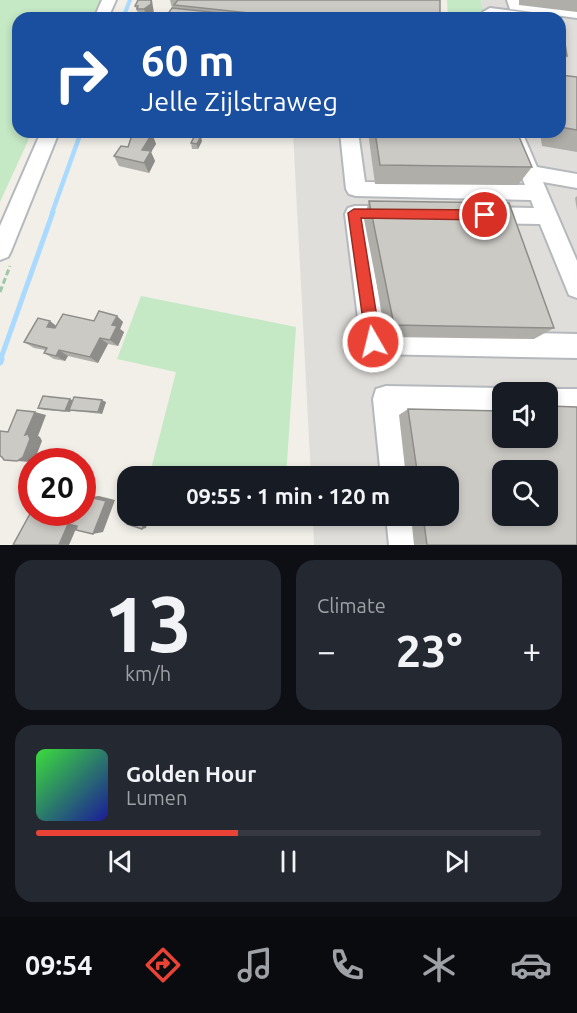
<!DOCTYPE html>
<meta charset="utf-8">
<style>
body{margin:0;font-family:Ubuntu,sans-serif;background:#242831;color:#f1f3f6;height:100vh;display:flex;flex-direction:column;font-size:22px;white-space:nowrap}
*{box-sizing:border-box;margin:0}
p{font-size:20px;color:#9ea1a6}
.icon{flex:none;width:33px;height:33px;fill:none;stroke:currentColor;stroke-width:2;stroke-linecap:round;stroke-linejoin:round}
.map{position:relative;height:545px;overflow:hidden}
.side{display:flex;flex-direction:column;gap:15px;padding:15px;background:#0d0f14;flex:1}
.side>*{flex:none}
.banner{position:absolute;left:12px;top:12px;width:554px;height:126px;border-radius:18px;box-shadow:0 3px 9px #0003;background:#1a4fa0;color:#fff;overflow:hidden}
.controls{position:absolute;left:492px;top:382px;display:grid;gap:12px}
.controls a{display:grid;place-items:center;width:66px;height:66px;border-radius:12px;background:#171b24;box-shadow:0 3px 9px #0003;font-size:30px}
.speed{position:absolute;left:18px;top:448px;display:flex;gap:12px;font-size:30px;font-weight:700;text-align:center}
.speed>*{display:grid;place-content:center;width:78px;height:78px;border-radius:50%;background:#171b24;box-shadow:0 3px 9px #0003;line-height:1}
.speed .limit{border:9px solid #d22;background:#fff;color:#111}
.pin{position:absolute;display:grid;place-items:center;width:51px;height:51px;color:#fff;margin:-26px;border:3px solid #fff;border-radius:50%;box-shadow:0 2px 6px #0007}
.me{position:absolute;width:66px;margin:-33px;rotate:352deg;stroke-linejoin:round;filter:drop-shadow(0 0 4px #0008)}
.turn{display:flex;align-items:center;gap:21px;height:126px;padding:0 30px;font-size:27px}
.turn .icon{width:78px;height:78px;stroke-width:2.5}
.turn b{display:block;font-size:42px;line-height:51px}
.big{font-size:45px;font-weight:700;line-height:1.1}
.side .card{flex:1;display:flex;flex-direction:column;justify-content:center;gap:9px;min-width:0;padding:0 21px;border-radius:18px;background:#242831}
.side .dial{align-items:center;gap:0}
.dial b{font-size:78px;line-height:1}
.song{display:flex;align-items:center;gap:18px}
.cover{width:72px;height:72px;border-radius:9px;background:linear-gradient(135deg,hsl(120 70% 55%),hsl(240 70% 35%))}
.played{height:6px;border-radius:3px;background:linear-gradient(90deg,#ea4335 40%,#363941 40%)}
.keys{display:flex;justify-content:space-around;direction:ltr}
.heat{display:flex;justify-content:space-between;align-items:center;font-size:33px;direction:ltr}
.side .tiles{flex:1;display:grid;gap:15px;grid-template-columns:1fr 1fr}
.card:last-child{grid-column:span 2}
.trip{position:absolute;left:117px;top:466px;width:342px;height:60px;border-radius:18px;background:#171b24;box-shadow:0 3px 9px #0003;font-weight:700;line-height:60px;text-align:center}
.tabs{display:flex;height:96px;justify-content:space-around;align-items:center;background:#090b0e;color:#9ea1a6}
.tabs .icon{width:42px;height:42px}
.tabs .selected{color:#ea4335}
.tabs b{font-size:27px;color:#f1f3f6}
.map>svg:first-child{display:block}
</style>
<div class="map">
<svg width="577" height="545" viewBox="0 0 577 545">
<rect width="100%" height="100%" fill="#f1efe8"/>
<path fill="#e0deda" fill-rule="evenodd" d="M481,0H577V545H314L313,516H448V477H311L293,132H560V18H484ZM502,393H548V438H502ZM502,471H548V516H502Z"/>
<g fill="#c5e8c5">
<polygon points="0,0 101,0 91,18 18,18 18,132 32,132 0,202"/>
<polygon points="447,0 481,0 484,18 448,18"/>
<polygon points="141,296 296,327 286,477 149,477 176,372 117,359"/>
</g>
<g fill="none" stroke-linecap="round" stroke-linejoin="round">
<polyline stroke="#aadaff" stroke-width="4" points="123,18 130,0"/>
<polyline stroke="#aadaff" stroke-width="4.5" points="52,213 81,132"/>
<polyline stroke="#aadaff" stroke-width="5" points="0,361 53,212"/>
<polyline stroke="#aadaff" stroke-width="7" points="0,362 1,359"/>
<defs>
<g id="minor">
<polygon points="102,0 116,0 108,18 94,18"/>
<polygon points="507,0 521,0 521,3 577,10 577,18 510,9"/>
<polygon points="490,8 530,13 537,17 506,18 485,15 483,12"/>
<polygon points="41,132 59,132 11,251 8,257 0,260 0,226"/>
<polygon points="340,132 358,132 365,182 525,185 504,132 522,132 537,167 577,174 577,188 543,182 577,261 577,298 569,295 540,224 484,223 477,221 474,215 477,209 484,207 534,208 531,200 356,196 349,194 346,189"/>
<polygon points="355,206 394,206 401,208 404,214 401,220 394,222 367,222 384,330 577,334 577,358 373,354 364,350 361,342 345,214 348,208"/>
<polygon points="386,386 502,388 512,393 502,393 502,414 401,413 411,477 381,477 373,399 376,389"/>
<polygon points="548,389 577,389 577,417 548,416 548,393 540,393"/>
<polygon points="386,516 416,516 421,545 389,545"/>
</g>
</defs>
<use href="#minor" stroke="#b5b8bc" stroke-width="4"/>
<polyline stroke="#9cc7a9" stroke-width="3" stroke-dasharray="6 3" stroke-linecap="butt" points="0,292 10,266"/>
<use href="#minor" fill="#fff" fill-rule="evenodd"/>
</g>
<g fill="#afaea9">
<polygon points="170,0 440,0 440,18 165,18 172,8"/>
<polygon points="519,0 577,0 577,12 519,5"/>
<polygon points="135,6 153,7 154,15 149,18 140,18"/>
<polygon points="560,18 567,56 560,67"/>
<polygon points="560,75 577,77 577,152 542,146 540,132 560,132"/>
<polygon points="368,132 517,132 532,167 518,185 375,184"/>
<polygon points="152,134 156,144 151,152 155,161 149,173 119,166 114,156 128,147"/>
<polygon points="202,141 198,149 192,149 191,143"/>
<polygon points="577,196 577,210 575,198"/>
<polygon points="369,201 554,328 534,339 387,337 364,219"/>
<polygon points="117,316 123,322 120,329 124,332 118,346 108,344 98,363 68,356 65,361 54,359 44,353 45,350 34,348 24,342 56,326 94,321"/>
<polygon points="73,400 106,402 102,414 74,411 71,410 70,412 44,410 38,408"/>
<polygon points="549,406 577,407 577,545 414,545 411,516 448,516 448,477 406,477 399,415 408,409 548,438 548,407"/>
</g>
<g fill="#8f8d8a">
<polygon points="151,0 152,0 153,7 154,15 149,18 147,18 144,9"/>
<polygon points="152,134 156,144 151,152 155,161 149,173 144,163 142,150"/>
<polygon points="201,136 202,141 198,149 197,144"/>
<polygon points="117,316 123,322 120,329 124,332 118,346 110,340 112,325"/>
<polygon points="50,321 59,328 57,333 47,327"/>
<polygon points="100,338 108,344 98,363 90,357"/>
<polygon points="59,350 68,356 65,361 56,356"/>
<polygon points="70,399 74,401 70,412 65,411"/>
<polygon points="102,400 106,402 102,414 98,412"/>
<polygon points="35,412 46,415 38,436 40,437 42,441 35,459 30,462 17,461 25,435"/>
<polygon points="99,496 115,500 103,532 93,534 89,497"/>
<polygon points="147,516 150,516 146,528 142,529"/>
<polygon points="79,522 69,545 59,545 68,524"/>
</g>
<g fill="#cccac5" stroke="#8f8d8a" stroke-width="1.5" fill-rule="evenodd">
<polygon points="138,0 151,0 151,4 144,9 137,9 138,6 135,6"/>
<polygon points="178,0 440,0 440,18 296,18 174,5"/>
<polygon points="172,8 267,18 165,18"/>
<polygon points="527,14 559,18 527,18"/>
<polygon points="560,18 561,18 567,56 560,54"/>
<polygon points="560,75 577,77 577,130 560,127"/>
<polygon points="375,132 517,132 532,167 380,165"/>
<polygon points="145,133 152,134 142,150 151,151 144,163 114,156 121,146 128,147 132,135 143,137"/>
<polygon points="195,135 201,136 197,144 191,143"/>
<polygon points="369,201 509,203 554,328 394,325"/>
<polygon points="99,311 117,316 112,325 117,326 110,340 100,338 90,357 59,350 56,356 44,353 47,348 24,342 38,318 50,321 47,327 55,328 63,314 94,321"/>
<polygon points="43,396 70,399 65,411 38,408"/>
<polygon points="74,397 102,400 98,412 69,410"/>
<path d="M549,406L577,407V545H427L423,516H448V477H418L408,409L502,411V438H548V412H551ZM502,471H548V516H502Z"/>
<polygon points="17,410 35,412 25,435 28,434 30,439 23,457 17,461 4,460 2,457 0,456 0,431 8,432"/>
<polygon points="89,497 106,501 93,534 76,530 77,526 68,524 59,545 13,545 32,510 32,513 82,513 82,509 84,510"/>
<polygon points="130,516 147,516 142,529 127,524"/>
</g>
<polygon fill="#ea4335" stroke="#982c22" stroke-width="1.5" points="354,209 485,210 491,215 485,220 361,218 381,342 379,347 373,349 368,347 366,342 348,213"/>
</svg>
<div class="controls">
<a><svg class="icon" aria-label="sound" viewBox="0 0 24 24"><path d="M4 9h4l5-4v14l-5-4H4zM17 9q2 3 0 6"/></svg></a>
<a><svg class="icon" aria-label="search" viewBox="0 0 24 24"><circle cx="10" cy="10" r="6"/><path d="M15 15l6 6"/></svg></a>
</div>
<div class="speed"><div class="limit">20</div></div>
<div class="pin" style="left:485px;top:215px;background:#d93025"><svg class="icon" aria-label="arrive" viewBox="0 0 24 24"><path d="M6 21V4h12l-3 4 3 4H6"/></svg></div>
<svg class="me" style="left:373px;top:342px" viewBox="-20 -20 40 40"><circle r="17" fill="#ea4335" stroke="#fff" stroke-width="3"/><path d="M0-11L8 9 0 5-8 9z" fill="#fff"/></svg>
<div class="trip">09:55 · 1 min · 120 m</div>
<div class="banner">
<div class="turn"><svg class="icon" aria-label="right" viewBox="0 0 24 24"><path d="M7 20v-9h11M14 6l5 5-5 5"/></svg><div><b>60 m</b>Jelle Zijlstraweg</div></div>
</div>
</div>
<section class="side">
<div class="tiles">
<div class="card dial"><b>13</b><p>km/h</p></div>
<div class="card"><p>Climate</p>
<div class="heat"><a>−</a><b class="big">23°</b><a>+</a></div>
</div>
<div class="card">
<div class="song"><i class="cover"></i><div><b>Golden Hour</b><p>Lumen</p></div></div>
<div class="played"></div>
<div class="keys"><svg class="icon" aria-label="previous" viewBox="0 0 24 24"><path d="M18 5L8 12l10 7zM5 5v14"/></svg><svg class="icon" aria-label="pause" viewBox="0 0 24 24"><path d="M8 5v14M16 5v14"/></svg><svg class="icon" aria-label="next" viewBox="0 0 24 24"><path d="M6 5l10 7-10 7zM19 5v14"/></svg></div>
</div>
</div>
</section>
<nav class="tabs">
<b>09:54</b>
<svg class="icon selected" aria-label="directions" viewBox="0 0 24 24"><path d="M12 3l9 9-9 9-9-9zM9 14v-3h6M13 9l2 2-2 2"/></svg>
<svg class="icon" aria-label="music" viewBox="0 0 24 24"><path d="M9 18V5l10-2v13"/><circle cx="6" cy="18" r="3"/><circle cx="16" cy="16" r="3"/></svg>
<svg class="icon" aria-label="phone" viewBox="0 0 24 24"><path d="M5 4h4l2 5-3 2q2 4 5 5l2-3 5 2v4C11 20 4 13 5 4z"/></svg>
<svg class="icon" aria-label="climate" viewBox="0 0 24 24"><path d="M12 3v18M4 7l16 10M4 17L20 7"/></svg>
<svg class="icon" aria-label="car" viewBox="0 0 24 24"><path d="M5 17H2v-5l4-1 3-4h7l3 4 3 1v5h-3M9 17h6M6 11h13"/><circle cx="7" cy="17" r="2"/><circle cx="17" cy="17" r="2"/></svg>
</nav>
